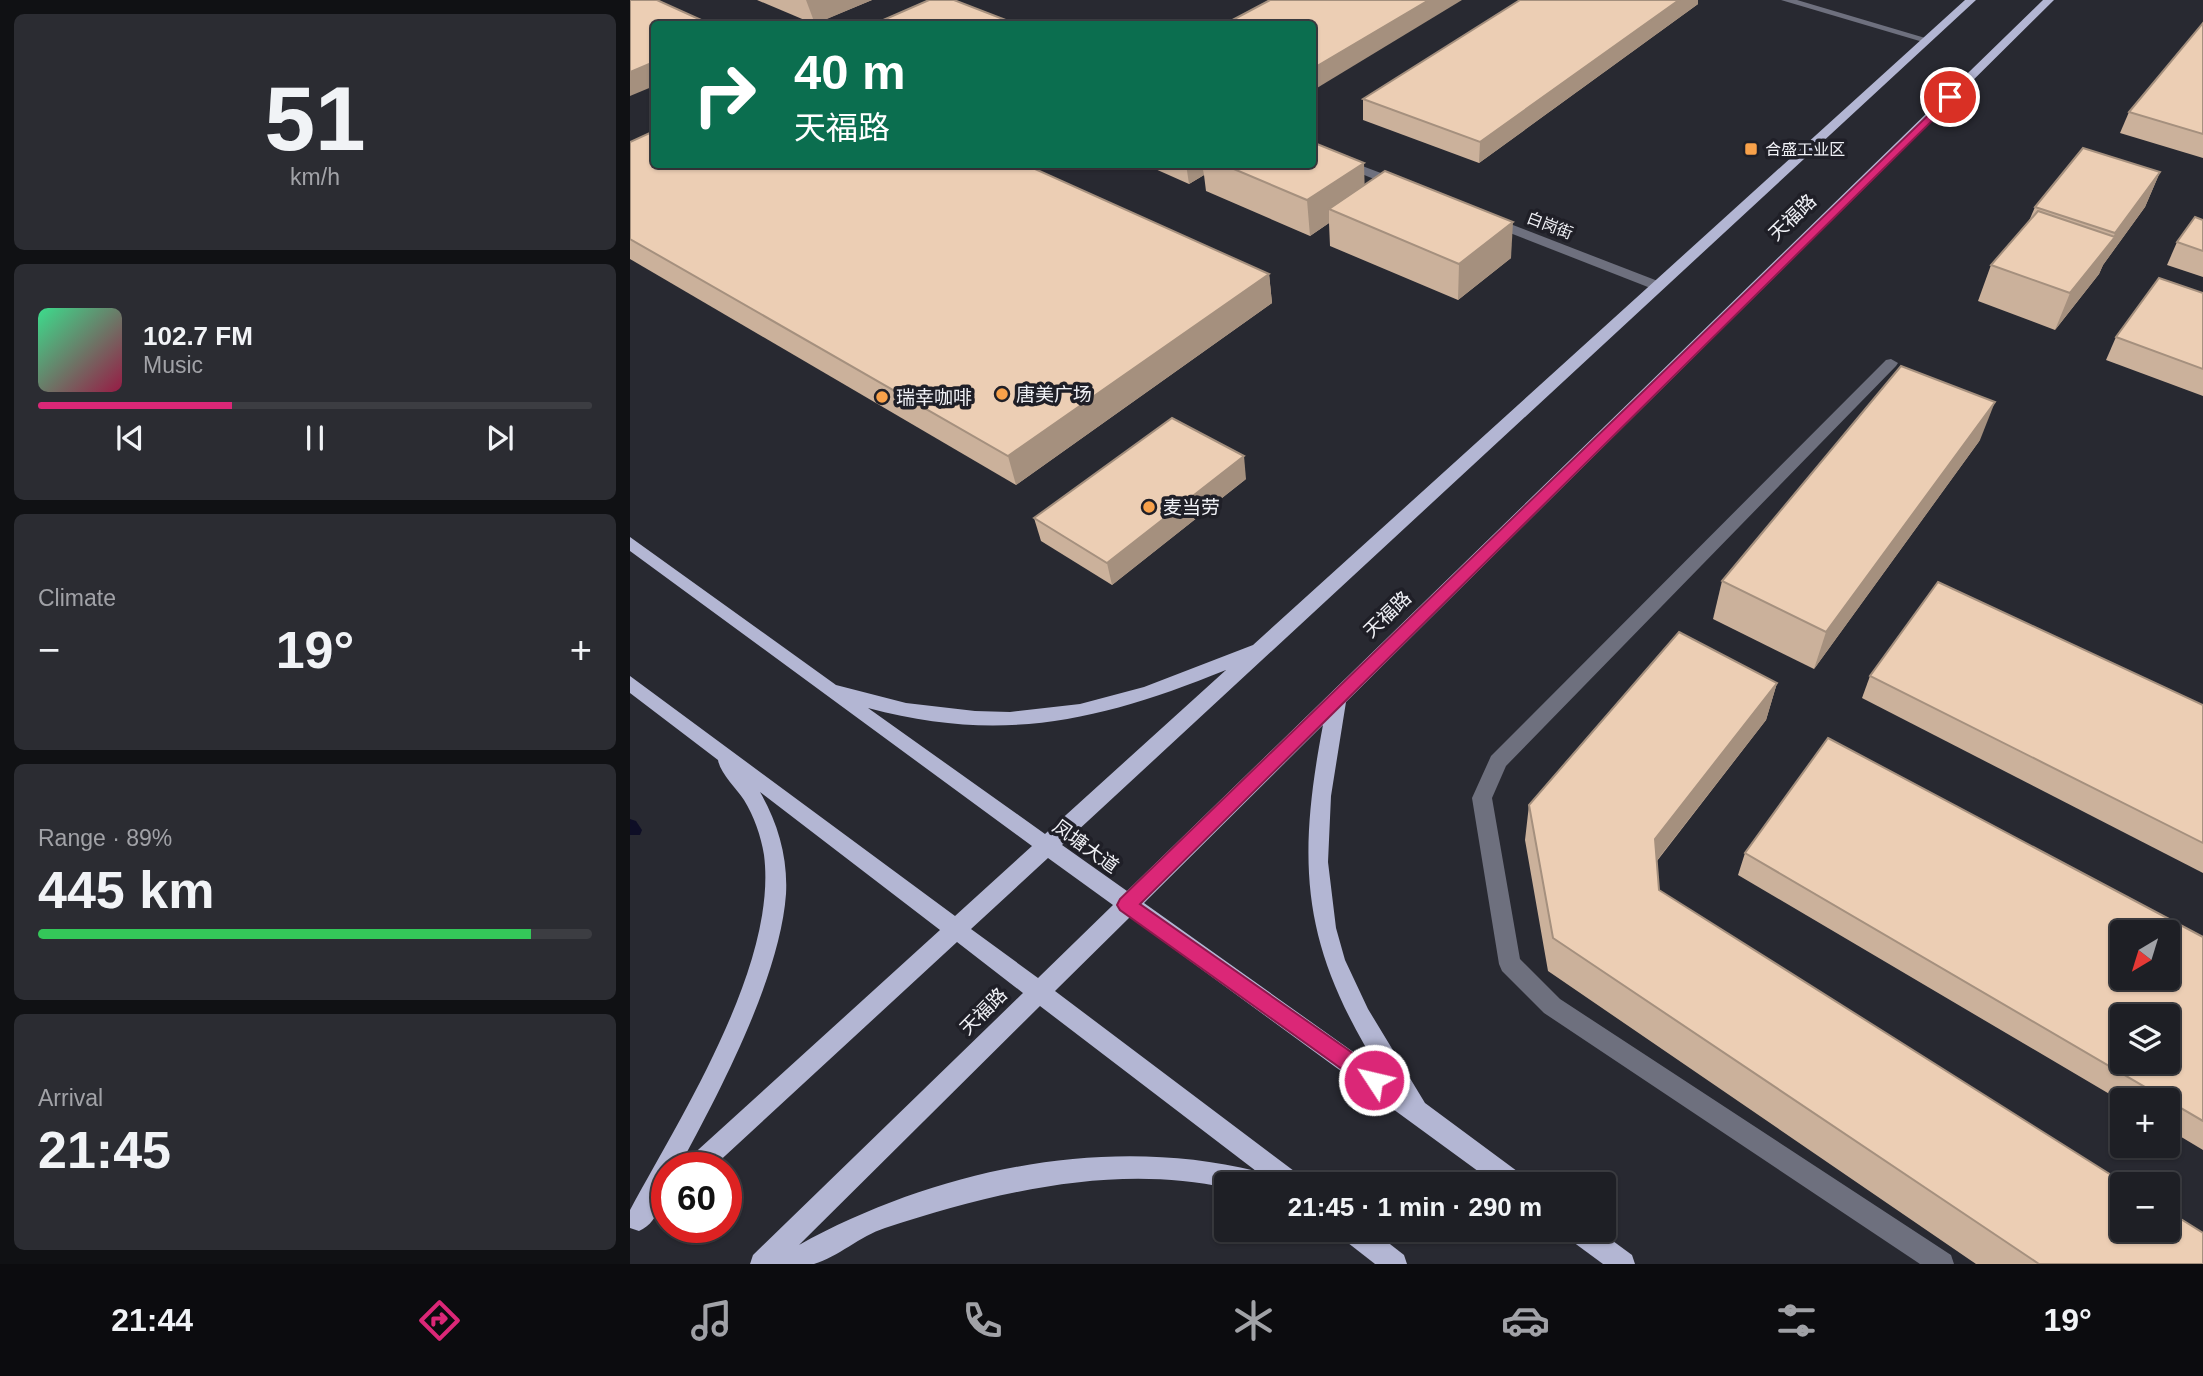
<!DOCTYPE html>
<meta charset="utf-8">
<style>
body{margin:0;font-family:Arial,"Noto Sans SC",sans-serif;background:#2b2c32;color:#f1f3f6;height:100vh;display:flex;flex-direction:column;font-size:26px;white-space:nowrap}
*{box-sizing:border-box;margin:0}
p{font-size:23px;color:#a1a2a7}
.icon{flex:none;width:38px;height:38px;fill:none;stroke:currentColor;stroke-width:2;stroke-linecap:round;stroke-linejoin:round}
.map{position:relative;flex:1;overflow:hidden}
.details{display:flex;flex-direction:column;gap:14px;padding:14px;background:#101114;width:630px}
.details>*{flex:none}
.guide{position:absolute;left:21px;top:21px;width:665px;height:147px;border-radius:7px;box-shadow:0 2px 5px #0004,0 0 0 2px #3c3d42;background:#0b6e4f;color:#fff;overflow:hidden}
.needle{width:46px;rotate:218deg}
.fabs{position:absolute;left:1480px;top:920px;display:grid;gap:14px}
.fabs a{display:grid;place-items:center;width:70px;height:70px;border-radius:7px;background:#1e1f25;box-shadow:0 2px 5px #0004,0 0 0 2px #3c3d42;font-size:35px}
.speed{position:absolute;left:21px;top:1152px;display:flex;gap:14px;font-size:35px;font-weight:700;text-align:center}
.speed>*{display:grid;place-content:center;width:91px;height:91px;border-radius:50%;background:#1e1f25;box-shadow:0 2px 5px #0004,0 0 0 2px #3c3d42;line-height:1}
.speed .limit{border:10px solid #d22;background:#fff;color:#111}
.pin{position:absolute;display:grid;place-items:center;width:60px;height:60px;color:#fff;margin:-30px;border:4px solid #fff;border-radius:50%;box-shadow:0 2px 7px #0007}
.me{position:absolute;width:77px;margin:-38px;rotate:305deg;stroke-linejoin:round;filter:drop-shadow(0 0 5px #0008)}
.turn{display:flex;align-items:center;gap:24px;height:147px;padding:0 28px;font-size:32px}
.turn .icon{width:91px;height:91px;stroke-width:2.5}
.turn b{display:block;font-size:49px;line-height:60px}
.big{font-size:52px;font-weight:800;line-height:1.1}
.details .widget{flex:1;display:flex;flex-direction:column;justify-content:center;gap:10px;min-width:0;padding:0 24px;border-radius:10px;background:#2b2c32}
.details .dial{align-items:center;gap:0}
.dial b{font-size:91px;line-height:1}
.song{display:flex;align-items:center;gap:21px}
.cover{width:84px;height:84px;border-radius:10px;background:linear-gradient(135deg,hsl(150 70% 55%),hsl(340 70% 35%))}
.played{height:7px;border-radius:4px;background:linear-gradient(90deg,#db2777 35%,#3c3d42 35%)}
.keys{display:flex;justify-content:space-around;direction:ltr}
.heat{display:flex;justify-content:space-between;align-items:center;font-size:38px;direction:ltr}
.charge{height:10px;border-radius:5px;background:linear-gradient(90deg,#34c759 89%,#3c3d42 0)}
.trip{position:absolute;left:584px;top:1172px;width:402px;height:70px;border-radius:7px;background:#1e1f25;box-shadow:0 2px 5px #0004,0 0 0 2px #3c3d42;font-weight:800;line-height:70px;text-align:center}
.tab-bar{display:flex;height:112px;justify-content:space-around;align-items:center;background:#0c0c0f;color:#a1a2a7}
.tab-bar .icon{width:49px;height:49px}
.tab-bar .active{color:#db2777}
.tab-bar b{font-size:32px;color:#f1f3f6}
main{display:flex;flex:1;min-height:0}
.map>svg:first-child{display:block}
</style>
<main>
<section class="details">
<div class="widget dial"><b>51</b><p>km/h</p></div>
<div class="widget">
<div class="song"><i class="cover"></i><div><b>102.7 FM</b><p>Music</p></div></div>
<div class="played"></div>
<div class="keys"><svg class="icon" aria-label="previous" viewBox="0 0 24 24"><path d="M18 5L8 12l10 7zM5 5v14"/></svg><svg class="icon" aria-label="pause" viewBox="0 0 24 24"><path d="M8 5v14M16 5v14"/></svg><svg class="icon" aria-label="next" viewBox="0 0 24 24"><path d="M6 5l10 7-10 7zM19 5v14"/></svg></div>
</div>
<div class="widget"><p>Climate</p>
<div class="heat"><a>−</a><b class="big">19°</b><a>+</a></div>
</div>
<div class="widget"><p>Range · 89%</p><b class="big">445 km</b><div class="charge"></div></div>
<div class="widget"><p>Arrival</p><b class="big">21:45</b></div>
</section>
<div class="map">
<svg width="1573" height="1264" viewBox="0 0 1573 1264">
<rect width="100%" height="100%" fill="#282931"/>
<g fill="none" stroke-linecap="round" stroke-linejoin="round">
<polygon fill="#0e0e26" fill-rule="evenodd" points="0,819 6,821 12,830 10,835 0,835"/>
<g fill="#6e707e" fill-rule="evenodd">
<polygon points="1151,0 1167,0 1302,40 1293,42"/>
<polygon points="682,147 772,181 774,184 764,187 682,154"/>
<polygon points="862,217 1033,283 1035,286 1028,290 1023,289 857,224 856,221"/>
<polygon points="1261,359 1268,363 1266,366 876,766 862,798 890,959 930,999 1321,1255 1324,1264 1290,1264 914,1013 872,971 869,964 842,798 861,756 1256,360"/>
</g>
<g fill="#b3b6d3" fill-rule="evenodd">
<path d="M1335,0H1346L432,845L497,891L1413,0H1424L716,702L701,796L698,862L706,928L715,960L738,1009L795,1103L895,1177L899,1185H867L500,917L425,991L672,1177L676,1185H597V1188C483,1163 363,1193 255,1228C230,1236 208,1257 184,1264C168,1264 137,1264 120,1264L123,1255L393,993L327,942L83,1167H54L58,1159L310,930L130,792C148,823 158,858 156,894C150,978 89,1093 49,1167H37C37,1189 31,1222 9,1231L0,1228V1210C51,1116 148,964 134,855C131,836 124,816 114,800C106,788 90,773 88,760L0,693V676L325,916L402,846L0,551V537L206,685L276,703L345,711L380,712L450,704L514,687L623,645ZM596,670L415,834L238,708C372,744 470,721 596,670ZM693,725C666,867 672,946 750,1071L514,903ZM418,858L483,905L408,978L341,929ZM410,1006L626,1171C474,1134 305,1170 169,1245Z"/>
<polygon points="710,1230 742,1230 774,1255 777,1264 745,1264 713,1239"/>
<polygon points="936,1230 968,1230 1002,1255 1005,1264 973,1264 939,1239"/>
</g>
</g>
<g fill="#cbb19b">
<polygon points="127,0 242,0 184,24"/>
<polygon points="890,0 1068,0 1068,4 849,163 733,120 733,99"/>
<polygon points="1573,23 1573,158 1490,133 1499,112"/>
<polygon points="0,142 639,274 642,303 386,485 0,259"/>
<polygon points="514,164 682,164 735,185 881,258 828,300 700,246 699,223 680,236 576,191 574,175 559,184"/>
<polygon points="1530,172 1515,207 1473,265 1469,274 1425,330 1348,301 1361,265 1399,221 1405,207"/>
<polygon points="1573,220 1573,277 1537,265 1547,242"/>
<polygon points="1573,293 1573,396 1476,360 1486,337"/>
<polygon points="1350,440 1184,669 1083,619 1092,581"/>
<polygon points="616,479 482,585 411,541 404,518"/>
<polygon points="1240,676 1573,705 1573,873 1232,698"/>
<polygon points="1147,683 1136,720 1027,861 1029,890 1573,1264 1346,1264 918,971 895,840 899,805"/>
<polygon points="1115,853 1573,937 1573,1150 1538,1129 1538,1101 1493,1101 1493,1102 1108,875"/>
</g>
<g fill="#a5907e">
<polygon points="176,0 242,0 185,24"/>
<polygon points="799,0 832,0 682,91 682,69"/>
<polygon points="1049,0 1068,0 1068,4 849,163 850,142"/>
<polygon points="24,62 24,86 0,96 0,72"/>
<polygon points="734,163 735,198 699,209 699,223 680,236 677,200"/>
<polygon points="556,164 572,164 574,175 559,184"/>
<polygon points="1530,172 1515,207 1473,265 1469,274 1425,330 1440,293 1482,241 1485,233"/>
<polygon points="883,222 881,258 828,300 829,264"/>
<polygon points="639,274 642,303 386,485 378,456"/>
<polygon points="1365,402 1350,440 1184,669 1196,632"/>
<polygon points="614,456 616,479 482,585 477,563"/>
<polygon points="1147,683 1136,720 1017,873 1025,839"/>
</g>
<g fill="#ecceb4" stroke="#a5907e" stroke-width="2" fill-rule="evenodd">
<polygon points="0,0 27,0 80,24 24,24 24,62 0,72"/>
<polygon points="299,0 324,0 386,24 259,24 251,21"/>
<polygon points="640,0 799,0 682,69 682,24 595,24"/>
<polygon points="890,0 1049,0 850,142 733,99"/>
<polygon points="1573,23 1573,134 1499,112"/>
<polygon points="24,131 24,164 394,164 639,274 378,456 0,239 0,142"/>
<polygon points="682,142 734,163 677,200 592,164 682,164"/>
<polygon points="1453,148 1530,172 1485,233 1405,207"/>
<polygon points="755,171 883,222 829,264 699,209"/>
<polygon points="1408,211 1485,237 1440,293 1361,265"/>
<polygon points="1565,217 1573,220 1573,251 1547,242"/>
<polygon points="1529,278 1573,293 1573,369 1486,337"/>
<polygon points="1271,366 1365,402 1196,632 1092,581"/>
<polygon points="542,418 614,456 477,563 404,518"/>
<polygon points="1308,582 1573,705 1573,843 1240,676"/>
<polygon points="1049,632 1147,683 1025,839 1029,890 1497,1185 1493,1185 1493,1230 1538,1230 1538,1211 1573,1233 1573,1264 1409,1264 923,938 899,805"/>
<path d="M1198,738L1573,937V1121L1115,853ZM1493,933H1538V978H1493ZM1493,1017H1538V1062H1493Z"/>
</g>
<polygon fill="#db2777" stroke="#8e194d" stroke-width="2" points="1320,94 1325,97 1324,99 510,904 751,1073 754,1080 751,1087 744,1090 737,1087 490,910 487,905 490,899"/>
<g fill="#f8a14a" stroke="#1f1f27" stroke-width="2.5">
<rect x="1114" y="142" width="14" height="14" rx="3.5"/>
<circle cx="372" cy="394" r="7"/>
<circle cx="252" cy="397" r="7"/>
<circle cx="519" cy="507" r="7"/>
</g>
<g text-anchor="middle" stroke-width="7" stroke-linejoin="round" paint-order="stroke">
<g font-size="16" fill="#f0f1f6" stroke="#1f1f27" text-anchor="start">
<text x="1135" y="155">合盛工业区</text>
</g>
<g font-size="16" fill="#f0f1f6" stroke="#1f1f27">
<text transform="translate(920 225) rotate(21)" y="6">白岗街</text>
</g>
<g font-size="19" fill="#f0f1f6" stroke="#1f1f27">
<text transform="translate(1162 217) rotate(-44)" y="7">天福路</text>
<text transform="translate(757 614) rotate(-44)" y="7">天福路</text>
<text transform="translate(456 846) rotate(36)" y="7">凤塘大道</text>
<text transform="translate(353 1011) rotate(-45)" y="7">天福路</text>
</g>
<g font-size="19" fill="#f0f1f6" stroke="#1f1f27" text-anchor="start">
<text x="386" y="401">唐美广场</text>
<text x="266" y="404">瑞幸咖啡</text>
<text x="533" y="514">麦当劳</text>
</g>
</g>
</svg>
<div class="fabs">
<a><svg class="needle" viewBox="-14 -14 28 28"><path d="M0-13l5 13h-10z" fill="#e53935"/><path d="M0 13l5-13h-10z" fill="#a1a2a7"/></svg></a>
<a><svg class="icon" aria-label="layers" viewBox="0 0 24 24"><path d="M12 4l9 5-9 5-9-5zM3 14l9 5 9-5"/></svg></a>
<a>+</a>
<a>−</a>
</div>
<div class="speed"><div class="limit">60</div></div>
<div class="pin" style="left:1320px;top:97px;background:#d93025"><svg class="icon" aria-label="arrive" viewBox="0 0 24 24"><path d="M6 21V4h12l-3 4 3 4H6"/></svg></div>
<svg class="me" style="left:744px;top:1080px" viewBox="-20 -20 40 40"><circle r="17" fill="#db2777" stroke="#fff" stroke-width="3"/><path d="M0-11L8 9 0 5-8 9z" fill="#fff"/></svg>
<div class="trip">21:45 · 1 min · 290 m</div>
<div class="guide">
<div class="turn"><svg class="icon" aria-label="right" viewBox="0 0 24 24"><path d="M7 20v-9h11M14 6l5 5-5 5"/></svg><div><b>40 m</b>天福路</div></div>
</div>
</div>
</main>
<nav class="tab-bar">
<b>21:44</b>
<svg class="icon active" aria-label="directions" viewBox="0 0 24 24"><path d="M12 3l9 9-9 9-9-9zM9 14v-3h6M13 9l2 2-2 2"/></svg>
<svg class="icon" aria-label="music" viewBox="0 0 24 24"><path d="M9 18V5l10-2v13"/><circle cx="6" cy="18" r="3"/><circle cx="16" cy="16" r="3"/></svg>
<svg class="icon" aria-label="phone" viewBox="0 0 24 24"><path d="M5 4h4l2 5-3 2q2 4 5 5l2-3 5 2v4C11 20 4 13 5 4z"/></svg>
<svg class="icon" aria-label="climate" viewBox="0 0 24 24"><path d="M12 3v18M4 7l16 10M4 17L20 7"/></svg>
<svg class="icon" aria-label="car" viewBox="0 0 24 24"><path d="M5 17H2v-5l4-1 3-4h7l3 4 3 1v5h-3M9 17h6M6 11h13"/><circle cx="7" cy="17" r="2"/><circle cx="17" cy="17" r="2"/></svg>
<svg class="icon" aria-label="filters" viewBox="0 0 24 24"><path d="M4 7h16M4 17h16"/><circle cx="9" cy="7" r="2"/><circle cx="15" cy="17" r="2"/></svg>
<b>19°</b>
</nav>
